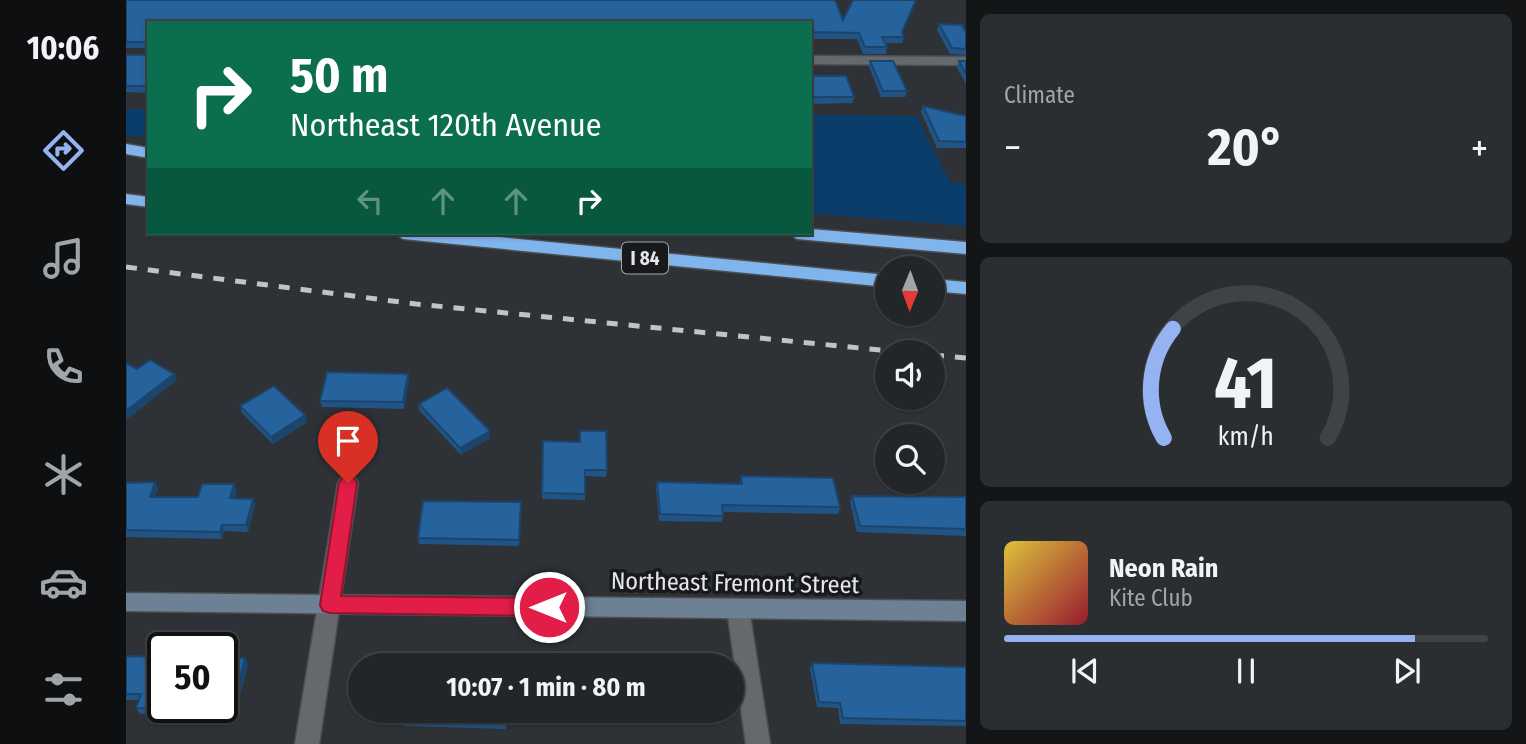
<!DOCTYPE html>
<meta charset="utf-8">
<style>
body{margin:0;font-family:"Fira Sans Condensed",sans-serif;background:#2a2e30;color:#f1f3f6;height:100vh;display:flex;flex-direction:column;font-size:26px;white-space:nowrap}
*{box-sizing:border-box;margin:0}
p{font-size:23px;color:#a2a5a8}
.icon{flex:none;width:38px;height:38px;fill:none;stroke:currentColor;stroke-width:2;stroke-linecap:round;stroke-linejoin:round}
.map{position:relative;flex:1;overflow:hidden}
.panel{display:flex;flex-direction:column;gap:14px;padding:14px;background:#131516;width:560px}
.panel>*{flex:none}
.hud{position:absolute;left:21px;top:21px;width:665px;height:214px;border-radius:0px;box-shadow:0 2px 5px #0004,0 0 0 2px #3f4345;background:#0b6e4f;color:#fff;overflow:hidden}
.needle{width:46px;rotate:181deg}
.buttons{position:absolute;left:749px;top:256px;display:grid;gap:14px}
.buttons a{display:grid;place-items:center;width:70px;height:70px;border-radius:50%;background:#222628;box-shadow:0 2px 5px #0004,0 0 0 2px #3f4345;font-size:35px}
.speed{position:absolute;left:21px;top:632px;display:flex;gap:14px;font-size:35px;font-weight:700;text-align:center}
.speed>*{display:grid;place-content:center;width:91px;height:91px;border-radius:50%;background:#222628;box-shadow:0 2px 5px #0004,0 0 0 2px #3f4345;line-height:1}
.speed .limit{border:4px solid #111;border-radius:10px;background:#fff;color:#111}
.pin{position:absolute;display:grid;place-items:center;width:60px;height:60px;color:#fff;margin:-72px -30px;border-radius:50% 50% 50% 0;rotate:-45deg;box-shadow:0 0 7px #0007}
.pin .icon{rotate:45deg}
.me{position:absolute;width:77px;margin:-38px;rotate:270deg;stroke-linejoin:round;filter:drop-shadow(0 0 5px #0008)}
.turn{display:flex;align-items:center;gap:24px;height:147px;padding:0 28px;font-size:32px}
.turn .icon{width:91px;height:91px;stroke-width:2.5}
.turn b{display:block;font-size:49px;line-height:60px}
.lanes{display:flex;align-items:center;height:66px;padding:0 28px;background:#0003;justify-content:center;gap:35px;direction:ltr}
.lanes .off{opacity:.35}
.big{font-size:52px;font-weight:700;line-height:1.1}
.panel .widget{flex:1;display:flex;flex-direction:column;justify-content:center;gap:10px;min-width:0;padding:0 24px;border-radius:10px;background:#2a2e30}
.panel .dial{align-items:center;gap:0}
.dial svg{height:182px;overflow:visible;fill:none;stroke:#3f4345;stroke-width:7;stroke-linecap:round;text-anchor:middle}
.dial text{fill:#f1f3f6;stroke:none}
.song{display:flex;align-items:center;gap:21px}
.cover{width:84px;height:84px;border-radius:10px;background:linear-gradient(135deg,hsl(50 70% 55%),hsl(350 70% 35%))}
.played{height:7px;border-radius:4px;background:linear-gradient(90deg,#95b2f1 85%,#3f4345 85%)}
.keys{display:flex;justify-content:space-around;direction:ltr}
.heat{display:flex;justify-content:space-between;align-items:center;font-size:38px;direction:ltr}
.trip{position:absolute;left:222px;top:653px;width:396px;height:70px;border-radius:35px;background:#222628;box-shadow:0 2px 5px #0004,0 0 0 2px #3f4345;font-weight:700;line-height:70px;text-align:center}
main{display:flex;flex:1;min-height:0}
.tab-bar{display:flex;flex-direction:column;width:126px;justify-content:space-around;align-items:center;background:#0e0f10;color:#a2a5a8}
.tab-bar .icon{width:49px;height:49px}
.tab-bar .active{color:#95b2f1}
.tab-bar b{font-size:32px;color:#f1f3f6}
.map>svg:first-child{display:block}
</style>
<main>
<nav class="tab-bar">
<b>10:06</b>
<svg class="icon active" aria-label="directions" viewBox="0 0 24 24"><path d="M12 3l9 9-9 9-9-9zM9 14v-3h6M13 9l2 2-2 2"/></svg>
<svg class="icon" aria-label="music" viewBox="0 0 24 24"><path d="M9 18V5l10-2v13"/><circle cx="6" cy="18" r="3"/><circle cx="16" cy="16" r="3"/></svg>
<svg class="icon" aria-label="phone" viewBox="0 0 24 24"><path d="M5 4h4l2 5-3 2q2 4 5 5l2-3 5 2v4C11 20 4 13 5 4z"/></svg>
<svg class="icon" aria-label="climate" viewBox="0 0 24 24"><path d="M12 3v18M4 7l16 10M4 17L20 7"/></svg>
<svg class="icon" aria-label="car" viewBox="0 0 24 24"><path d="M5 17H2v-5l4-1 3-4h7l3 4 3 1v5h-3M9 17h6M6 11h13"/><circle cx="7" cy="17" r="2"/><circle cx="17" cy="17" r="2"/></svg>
<svg class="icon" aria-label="filters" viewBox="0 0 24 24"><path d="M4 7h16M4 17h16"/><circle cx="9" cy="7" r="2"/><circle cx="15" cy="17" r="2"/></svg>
</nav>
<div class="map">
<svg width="840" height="744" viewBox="0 0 840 744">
<rect width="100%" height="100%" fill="#2e3236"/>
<g fill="#0a3d6a">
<polygon points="0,109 23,109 23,138 0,135"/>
<polygon points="684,115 791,116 824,182 840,185 840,226 684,213"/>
</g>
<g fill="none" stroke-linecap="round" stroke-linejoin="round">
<defs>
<g id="street">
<polygon points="684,56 840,57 840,65 684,64"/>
<polygon points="222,475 229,478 232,483 193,744 169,744 212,483 215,478"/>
<polygon points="612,599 620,602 623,609 644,744 620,744 601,609 604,602"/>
</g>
<polygon id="secondary" points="0,593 840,601 840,621 0,611"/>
<g id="highway">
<polygon points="0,144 23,148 23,158 0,154"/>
<polygon points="0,194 23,197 23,207 0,204"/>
<polygon points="684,229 840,242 840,254 671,239 662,233 684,233"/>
<polygon points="268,233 332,233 761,275 761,287 277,239"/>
<polygon points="807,279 840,282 840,294 807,291"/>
</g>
</defs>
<use href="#street" stroke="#4c4f52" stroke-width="3"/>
<use href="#secondary" stroke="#4c4f52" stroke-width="3"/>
<use href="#highway" stroke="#4c4f52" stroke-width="3"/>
<use href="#street" fill="#65696e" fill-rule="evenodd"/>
<use href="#secondary" fill="#6d8094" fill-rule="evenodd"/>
<use href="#highway" fill="#7fb4ec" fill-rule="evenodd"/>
<g stroke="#c1c4c7" stroke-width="5" stroke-dasharray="11 11" stroke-linecap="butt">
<polyline points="0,267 290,304 774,352"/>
<polyline points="807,355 840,358"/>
</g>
</g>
<g fill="#215485">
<polygon points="0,0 717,20 776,34 778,37 776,43 759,43 761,47 760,54 737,54 731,39 685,39 684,41 684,23 23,23 23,93 0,92 0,55 21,55 23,48 0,48"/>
<polygon points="813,24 840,32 840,55 824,54 811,30"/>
<polygon points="744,61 781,91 779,97 755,97 743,67"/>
<polygon points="833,61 840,61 840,84 831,68"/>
<polygon points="684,76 728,97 726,103 684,104"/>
<polygon points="797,106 840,116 840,148 811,148 795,112"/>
<polygon points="283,380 278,409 196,407 194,401"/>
<polygon points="293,404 364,431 364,438 335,455 293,410"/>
<polygon points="114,406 179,415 181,422 147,444 116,413"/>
<polygon points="417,441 481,470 480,477 459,476 459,500 416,499"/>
<polygon points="615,476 714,507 712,514 597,512 596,522 533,521 530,489 531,482 614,484"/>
<polygon points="29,482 32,489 29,497 72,497 111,491 108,498 127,499 129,505 122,532 98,531 96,539 0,537 0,483"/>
<polygon points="726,496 840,497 840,536 731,532 724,502"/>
<polygon points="395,502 393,546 293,544 292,538"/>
<polygon points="0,656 122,664 109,716 14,714 10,708 13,700 0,700"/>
<polygon points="686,663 840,667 840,726 714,724 712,708 691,707 684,669"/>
<polygon points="279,710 537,710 537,713 536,719 381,716 380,729 279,726 277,721"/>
</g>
<g fill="#1b456c">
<polygon points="790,0 791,0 774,39 776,32"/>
<polygon points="48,374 51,380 0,420 0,411"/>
<polygon points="282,374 283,380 278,409 277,402"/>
<polygon points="179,415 181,422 147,444 145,437"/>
<polygon points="364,431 364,438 335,455 334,448"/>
<polygon points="29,482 32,489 27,503 24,497"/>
<polygon points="108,484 111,491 106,505 104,498"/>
<polygon points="127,499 129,505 122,532 120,525"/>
<polygon points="96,525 98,531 96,539 94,532"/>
<polygon points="119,658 122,664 109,716 106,710"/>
</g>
<g fill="#26629b" stroke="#1b456c" stroke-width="2">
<polygon points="0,0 709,0 717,20 727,0 790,0 776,32 778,37 756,37 761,47 739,47 733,33 684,32 684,23 23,23 23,44 21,42 0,42"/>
<polygon points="813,24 836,25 840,32 840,49 826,48"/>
<polygon points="23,48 23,86 0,86 0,55 21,55"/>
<polygon points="744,61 767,61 781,91 757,91"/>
<polygon points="833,61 840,61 840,74"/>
<polygon points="684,76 720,76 728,97 684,97"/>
<polygon points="797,106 840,116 840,142 813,141"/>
<polygon points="24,360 48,374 0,411 0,363 11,369"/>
<polygon points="201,372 282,374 277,402 194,401"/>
<polygon points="148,386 179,415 145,437 114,406"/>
<polygon points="321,388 364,431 334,448 293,404"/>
<polygon points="454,431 480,431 481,470 459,470 459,494 416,493 417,441 454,442"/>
<polygon points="615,476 707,478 714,507 596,505 597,516 534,514 531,482 616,484"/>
<polygon points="29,482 24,497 72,497 76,484 108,484 104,498 127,499 120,525 96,525 94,532 0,530 0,483"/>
<polygon points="726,496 840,497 840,529 734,526"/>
<polygon points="297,501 395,502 393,540 292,538"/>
<polygon points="0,656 37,657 37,707 96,707 96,658 119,658 106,710 10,708 15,694 0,694"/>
<polygon points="343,661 533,664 533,665 343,665"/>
<polygon points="686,663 840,667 840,721 717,718 714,703 693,702"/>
<polygon points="279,710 380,710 380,723 277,721"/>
<polygon points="405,710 537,710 537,713"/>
</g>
<polygon fill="#e11d48" stroke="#92132f" stroke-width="2" points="222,476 228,478 231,483 215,596 423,598 430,601 433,607 430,613 423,616 204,613 197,611 194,605 213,483 216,478"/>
<g text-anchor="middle" stroke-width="7" stroke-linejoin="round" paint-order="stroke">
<rect fill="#18191b" stroke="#a8a9ac" stroke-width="2" x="496" y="242.5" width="46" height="31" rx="5"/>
<g font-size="19" font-weight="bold" fill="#e5e7ea">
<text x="519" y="265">I 84</text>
</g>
<g font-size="24" fill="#e5e7ea" stroke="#18191b">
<text transform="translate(609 583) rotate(1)" y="8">Northeast Fremont Street</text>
</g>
</g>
</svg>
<div class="buttons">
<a><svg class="needle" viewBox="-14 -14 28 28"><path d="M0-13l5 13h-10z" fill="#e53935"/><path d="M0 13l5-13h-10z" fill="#a2a5a8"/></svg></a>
<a><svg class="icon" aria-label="sound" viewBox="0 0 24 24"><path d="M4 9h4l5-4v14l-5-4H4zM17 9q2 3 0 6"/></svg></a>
<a><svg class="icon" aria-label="search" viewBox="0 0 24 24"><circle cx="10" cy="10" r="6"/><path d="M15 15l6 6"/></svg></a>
</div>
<div class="speed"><div class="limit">50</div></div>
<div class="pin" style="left:222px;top:483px;background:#d93025"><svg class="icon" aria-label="arrive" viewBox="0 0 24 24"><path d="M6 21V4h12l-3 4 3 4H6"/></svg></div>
<svg class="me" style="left:423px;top:607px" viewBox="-20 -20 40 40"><circle r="17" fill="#e11d48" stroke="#fff" stroke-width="3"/><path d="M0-11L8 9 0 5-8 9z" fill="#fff"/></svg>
<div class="trip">10:07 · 1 min · 80 m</div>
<div class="hud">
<div class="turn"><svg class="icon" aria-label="right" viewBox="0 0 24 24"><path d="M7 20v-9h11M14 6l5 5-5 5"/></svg><div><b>50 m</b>Northeast 120th Avenue</div></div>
<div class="lanes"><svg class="icon off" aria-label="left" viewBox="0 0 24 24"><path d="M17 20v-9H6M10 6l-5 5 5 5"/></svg><svg class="icon off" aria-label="ahead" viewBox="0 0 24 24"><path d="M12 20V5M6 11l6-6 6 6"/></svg><svg class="icon off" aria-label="ahead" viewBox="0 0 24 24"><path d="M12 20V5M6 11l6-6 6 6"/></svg><svg class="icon" aria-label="right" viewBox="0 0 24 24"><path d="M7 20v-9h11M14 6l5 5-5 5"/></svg></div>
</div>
</div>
<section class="panel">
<div class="widget"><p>Climate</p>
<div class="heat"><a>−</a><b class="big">20°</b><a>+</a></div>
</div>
<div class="widget dial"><svg viewBox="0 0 100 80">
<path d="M14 69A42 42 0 1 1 86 69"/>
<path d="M14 69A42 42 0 0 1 18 21" stroke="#95b2f1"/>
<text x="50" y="56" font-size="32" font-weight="700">41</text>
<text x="50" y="72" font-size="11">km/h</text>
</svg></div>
<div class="widget">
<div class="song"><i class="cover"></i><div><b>Neon Rain</b><p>Kite Club</p></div></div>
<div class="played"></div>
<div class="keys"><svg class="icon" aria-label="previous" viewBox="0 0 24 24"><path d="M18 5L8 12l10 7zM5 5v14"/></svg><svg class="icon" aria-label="pause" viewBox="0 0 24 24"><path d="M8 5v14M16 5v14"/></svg><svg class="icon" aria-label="next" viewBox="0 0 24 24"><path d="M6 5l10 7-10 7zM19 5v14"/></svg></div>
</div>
</section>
</main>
